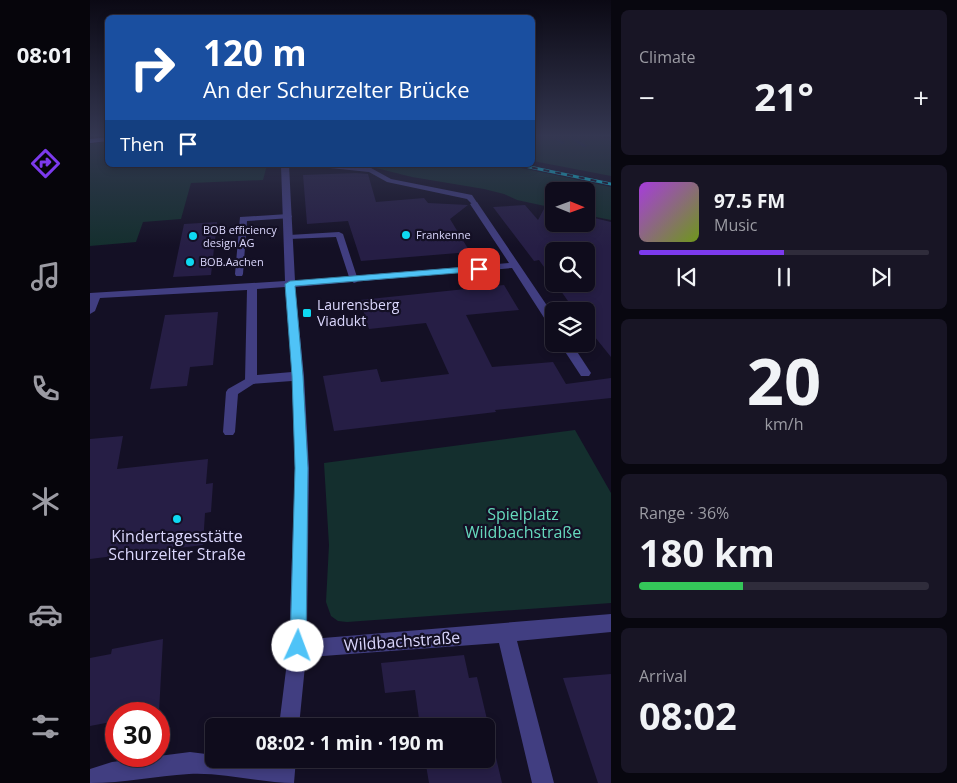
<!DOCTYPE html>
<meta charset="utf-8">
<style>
body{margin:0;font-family:"Open Sans",sans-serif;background:#181525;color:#f1f3f6;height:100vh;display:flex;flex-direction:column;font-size:19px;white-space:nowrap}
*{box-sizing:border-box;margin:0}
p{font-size:16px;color:#9b9ba3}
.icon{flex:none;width:28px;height:28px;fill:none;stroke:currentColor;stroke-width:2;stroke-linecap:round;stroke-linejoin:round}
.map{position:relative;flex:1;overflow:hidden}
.panel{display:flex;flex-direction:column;gap:10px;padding:10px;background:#08070f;width:346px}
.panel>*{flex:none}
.hud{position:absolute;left:15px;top:15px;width:430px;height:152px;border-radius:8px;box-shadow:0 2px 8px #0003,0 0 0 1px #2f2c3b;background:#1a4fa0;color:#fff;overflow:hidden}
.needle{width:32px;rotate:91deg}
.buttons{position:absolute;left:455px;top:182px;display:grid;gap:10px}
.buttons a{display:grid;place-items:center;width:50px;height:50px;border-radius:8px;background:#0f0c1c;box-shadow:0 2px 8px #0003,0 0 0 1px #2f2c3b;font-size:25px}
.speed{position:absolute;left:15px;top:702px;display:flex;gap:10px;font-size:25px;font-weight:700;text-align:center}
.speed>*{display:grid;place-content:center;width:65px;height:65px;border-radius:50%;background:#0f0c1c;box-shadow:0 2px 8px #0003,0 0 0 1px #2f2c3b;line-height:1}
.speed .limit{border:8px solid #d22;background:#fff;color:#111}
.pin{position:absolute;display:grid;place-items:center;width:42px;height:42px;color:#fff;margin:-21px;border-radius:10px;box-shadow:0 2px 8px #0006}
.me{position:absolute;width:55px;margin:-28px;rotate:2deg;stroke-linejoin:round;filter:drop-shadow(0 0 4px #0008)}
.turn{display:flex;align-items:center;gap:18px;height:105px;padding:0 15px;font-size:22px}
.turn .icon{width:65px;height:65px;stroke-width:2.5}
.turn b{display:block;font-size:35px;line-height:42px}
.then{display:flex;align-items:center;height:48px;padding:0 15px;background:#0003;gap:10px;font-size:19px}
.big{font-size:38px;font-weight:700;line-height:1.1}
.panel .widget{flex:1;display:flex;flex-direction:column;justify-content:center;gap:8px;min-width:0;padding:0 18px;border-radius:8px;background:#181525}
.panel .dial{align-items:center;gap:0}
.dial b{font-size:65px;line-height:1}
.song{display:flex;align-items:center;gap:15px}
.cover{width:60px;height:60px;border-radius:8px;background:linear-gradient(135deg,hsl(280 70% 55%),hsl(80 70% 35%))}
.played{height:5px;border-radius:2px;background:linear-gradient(90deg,#7c3aed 50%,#2f2c3b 50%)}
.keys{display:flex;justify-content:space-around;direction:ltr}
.heat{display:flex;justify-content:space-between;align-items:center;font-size:28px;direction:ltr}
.charge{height:8px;border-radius:4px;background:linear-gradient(90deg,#34c759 36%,#2f2c3b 0)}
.trip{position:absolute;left:115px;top:718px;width:290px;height:50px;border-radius:8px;background:#0f0c1c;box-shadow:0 2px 8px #0003,0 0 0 1px #2f2c3b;font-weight:700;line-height:50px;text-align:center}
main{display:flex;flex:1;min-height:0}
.tab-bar{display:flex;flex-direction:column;width:90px;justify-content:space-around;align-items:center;background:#06050b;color:#9b9ba3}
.tab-bar .icon{width:35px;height:35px}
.tab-bar .active{color:#7c3aed}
.tab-bar b{font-size:22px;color:#f1f3f6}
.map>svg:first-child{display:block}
</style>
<main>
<nav class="tab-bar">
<b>08:01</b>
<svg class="icon active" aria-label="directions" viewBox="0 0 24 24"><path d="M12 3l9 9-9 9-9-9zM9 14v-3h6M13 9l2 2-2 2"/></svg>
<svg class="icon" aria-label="music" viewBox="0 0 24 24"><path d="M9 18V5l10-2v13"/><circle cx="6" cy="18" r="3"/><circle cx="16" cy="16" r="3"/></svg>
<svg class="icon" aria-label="phone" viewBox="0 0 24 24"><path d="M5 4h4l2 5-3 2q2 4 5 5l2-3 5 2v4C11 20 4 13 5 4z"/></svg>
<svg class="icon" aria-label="climate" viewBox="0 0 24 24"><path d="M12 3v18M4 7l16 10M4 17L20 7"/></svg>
<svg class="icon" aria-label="car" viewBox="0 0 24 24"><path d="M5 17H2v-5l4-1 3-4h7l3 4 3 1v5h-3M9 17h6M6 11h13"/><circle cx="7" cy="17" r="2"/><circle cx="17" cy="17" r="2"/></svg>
<svg class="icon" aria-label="filters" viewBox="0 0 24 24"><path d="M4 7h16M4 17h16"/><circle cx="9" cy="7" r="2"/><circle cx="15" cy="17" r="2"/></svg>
</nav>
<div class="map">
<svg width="521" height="783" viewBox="0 0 521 783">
<rect width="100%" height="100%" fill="#141025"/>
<g fill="#142f2e">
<polygon points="443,137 508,137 520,139 521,176 443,161"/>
<polygon points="17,141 18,165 177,165 173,180 101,183 91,219 53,222 46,242 0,246 0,144"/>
<polygon points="274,165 417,165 521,187 521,220 496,215 496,191 464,191 464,208 427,200 414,194 394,189 322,177"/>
<polygon points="485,430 521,493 521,603 257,622 248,621 241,616 236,602 239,545 234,463"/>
</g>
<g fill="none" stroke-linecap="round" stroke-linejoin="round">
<g fill="#112648" fill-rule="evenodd">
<polygon points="462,137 467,137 475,143 472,144"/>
<polygon points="478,137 483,137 497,146 494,147"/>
</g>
</g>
<g fill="#261e45">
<polygon points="266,173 278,174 286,202 334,198 338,203 378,205 360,219 380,252 271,261 258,221 217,224 213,175"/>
<polygon points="435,205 448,220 455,207 464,209 464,224 496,224 496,216 521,222 521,357 496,326 496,311 485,311 466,284 496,284 496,251 464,251 464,281 449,260 444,261 403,207"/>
<polygon points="127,222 121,275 83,277 94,224"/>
<polygon points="414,285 429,310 376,315 402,367 463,362 476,384 521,378 521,398 405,410 406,412 244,431 233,376 287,369 291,382 359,374 336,323 279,329 270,300"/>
<polygon points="128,312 123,365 100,367 97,386 60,389 75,315"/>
<polygon points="33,436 27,469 118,459 116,484 123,483 121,512 115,513 113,545 0,559 0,439"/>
<polygon points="73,639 69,712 26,714 26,721 0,726 0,658 21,654 22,649"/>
<polygon points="374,655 379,678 387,677 412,783 339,783 335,759 396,759 396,726 330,726 325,690 295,693 291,663"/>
<polygon points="521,674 521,783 508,783 473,678"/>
</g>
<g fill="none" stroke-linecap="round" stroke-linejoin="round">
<g fill="#413e81" fill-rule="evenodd">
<polygon points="227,165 281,168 301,179 382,195 388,204 384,206 377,199 297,182 279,172 230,167"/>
<polygon points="198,214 202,216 201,218 157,221 153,274 152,276 146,276 145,274 150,217"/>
<polygon points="249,232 253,234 268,280 267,282 264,283 260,280 246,237 199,239 195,237 199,235"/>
<polygon points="161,376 167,380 165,383 148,394 145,432 143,435 135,435 133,432 136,392 138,389"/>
</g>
<g fill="#413e81" fill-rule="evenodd">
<path d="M191,165H199L205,281L419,263L380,204L384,202H387L464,316V328L460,327L422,268L205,287L214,376L219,468L217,637L233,638L521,614V632L427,641L464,783H442L409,643L233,656H216L209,726H189L199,646L205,468L202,381L161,384L155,380L157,290L10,298L5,311L0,314V293L195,281ZM195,287L202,372L167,375V289Z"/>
<polygon points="470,344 482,344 501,373 499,376 491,376"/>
<path d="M100,752L124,755V759H206L204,783C171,783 132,772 99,774C66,776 34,783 0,783V769L22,762Z"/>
</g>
<polygon fill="#7774f7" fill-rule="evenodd" points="18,137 18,141 0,143 0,139"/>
<defs>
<polyline id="rail" points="430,165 521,184"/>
</defs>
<use href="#rail" stroke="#0ed9f1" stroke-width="3"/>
<use href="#rail" stroke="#141025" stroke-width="2" stroke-dasharray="6" stroke-linecap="butt"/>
</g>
<linearGradient id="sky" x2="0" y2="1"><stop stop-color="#0b0914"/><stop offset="0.55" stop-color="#343751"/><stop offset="1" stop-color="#343751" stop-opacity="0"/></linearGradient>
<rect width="521" height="247" fill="url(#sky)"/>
<polygon fill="#4fc3f7" stroke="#337fa1" points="389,266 393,269 392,271 205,286 213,376 218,468 216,646 214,652 208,654 202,652 200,646 205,468 202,376 195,284 200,281"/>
<g fill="#0ed9f1" stroke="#141025" stroke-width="2">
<circle cx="316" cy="235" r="5"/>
<circle cx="103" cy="236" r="5"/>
<circle cx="100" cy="262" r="5"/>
<rect x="212" y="308" width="10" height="10" rx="2.5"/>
<circle cx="87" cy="519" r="5"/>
</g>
<g text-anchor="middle" stroke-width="4.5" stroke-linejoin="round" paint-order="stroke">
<g font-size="11" fill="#dbd7fd" stroke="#141025" text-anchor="start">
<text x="113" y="234">BOB efficiency<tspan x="113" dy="13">design AG</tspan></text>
<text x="326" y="239">Frankenne</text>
<text x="110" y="266">BOB.Aachen</text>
</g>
<g font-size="14" fill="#dbd7fd" stroke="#141025" text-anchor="start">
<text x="227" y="310">Laurensberg<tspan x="227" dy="16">Viadukt</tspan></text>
</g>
<g font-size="16" fill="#66d9bd" stroke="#141025">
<text x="433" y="520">Spielplatz<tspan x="433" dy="18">Wildbachstraße</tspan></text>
</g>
<g font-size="16" fill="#dbd7fd" stroke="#141025">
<text x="87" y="542">Kindertagesstätte<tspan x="87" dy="18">Schurzelter Straße</tspan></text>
</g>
<g font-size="16" fill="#dbd7fd" stroke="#141025">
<text transform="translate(312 641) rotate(-4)" y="6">Wildbachstraße</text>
</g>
</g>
</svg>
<div class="buttons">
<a><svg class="needle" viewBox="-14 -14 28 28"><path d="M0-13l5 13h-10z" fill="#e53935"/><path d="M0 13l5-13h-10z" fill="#9b9ba3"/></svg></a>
<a><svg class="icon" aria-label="search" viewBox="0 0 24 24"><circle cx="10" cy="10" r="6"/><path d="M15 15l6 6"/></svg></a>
<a><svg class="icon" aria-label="layers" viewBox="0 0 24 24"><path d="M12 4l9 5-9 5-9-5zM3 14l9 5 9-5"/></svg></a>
</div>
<div class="speed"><div class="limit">30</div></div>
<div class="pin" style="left:389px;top:269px;background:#d93025"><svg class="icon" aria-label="arrive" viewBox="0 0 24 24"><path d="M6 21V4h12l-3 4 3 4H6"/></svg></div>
<svg class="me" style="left:208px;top:646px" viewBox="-20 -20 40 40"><circle r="19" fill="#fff"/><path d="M0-13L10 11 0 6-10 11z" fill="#4fc3f7"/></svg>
<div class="trip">08:02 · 1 min · 190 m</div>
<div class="hud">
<div class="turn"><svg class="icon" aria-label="right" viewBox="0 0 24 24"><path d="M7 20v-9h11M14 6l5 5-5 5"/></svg><div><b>120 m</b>An der Schurzelter Brücke</div></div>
<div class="then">Then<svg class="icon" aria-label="arrive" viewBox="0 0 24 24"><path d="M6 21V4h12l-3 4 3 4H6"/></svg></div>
</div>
</div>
<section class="panel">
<div class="widget"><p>Climate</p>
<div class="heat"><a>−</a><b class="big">21°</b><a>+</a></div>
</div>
<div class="widget">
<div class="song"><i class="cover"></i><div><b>97.5 FM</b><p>Music</p></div></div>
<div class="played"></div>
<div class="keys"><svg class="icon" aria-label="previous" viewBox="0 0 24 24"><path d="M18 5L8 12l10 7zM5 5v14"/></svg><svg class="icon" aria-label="pause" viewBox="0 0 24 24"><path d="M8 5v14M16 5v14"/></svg><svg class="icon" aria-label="next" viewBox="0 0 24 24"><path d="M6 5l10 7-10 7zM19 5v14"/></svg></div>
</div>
<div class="widget dial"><b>20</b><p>km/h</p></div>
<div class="widget"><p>Range · 36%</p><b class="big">180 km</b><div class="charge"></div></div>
<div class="widget"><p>Arrival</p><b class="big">08:02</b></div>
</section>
</main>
